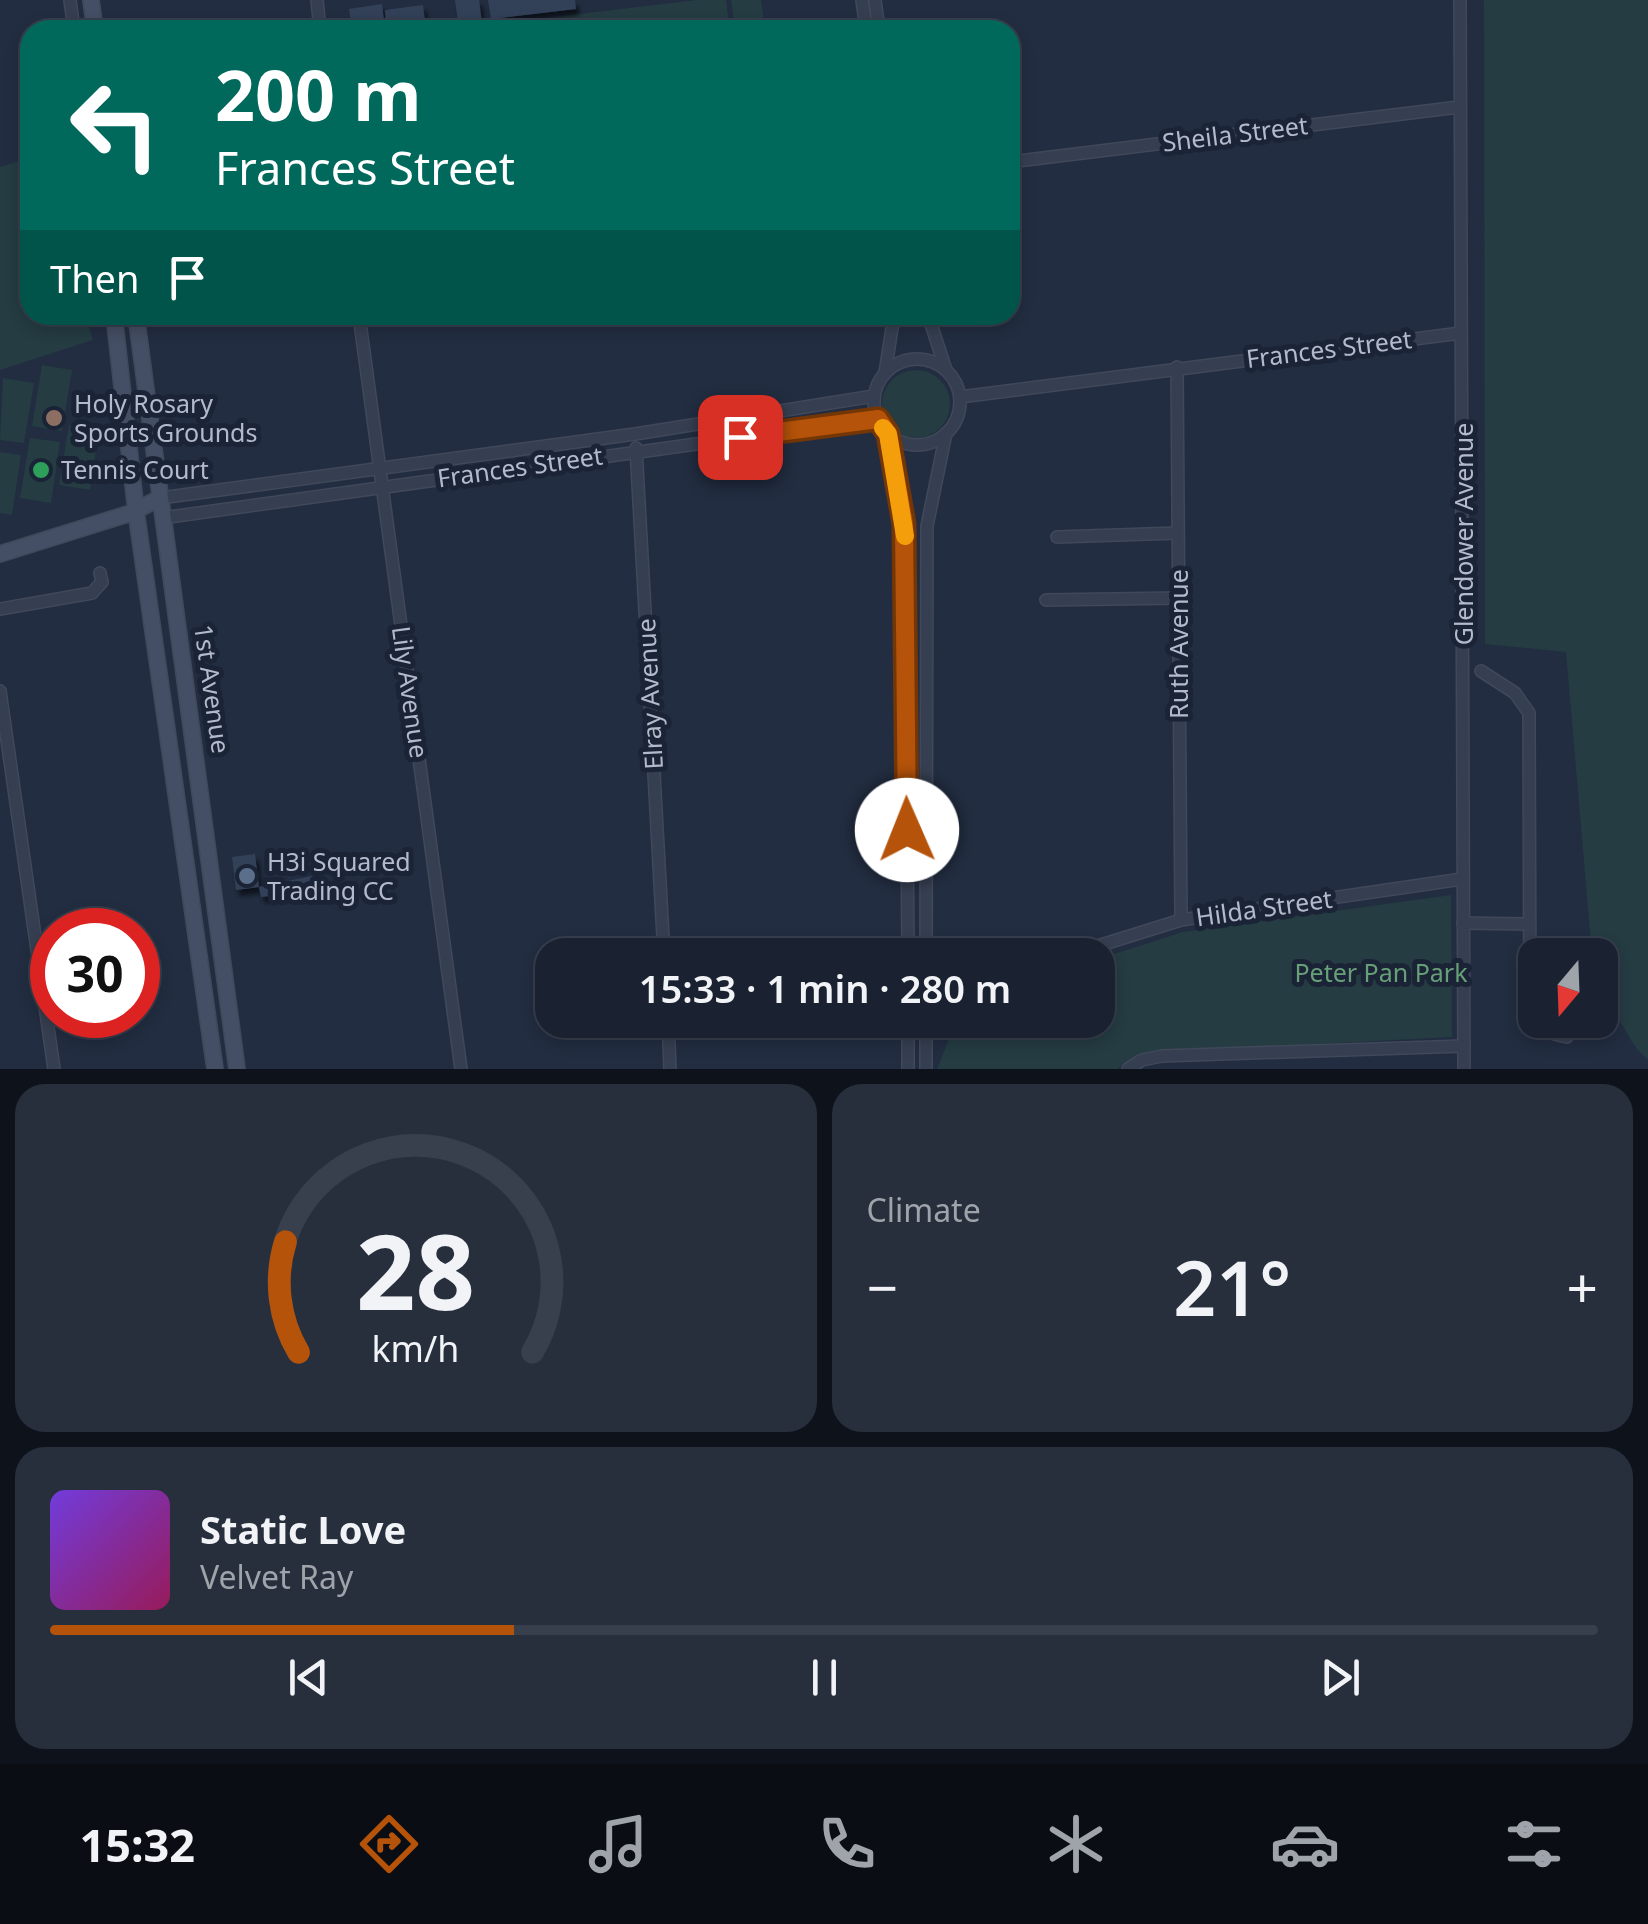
<!DOCTYPE html>
<meta charset="utf-8">
<style>
body{margin:0;font-family:"Noto Sans",sans-serif;background:#272f3d;color:#f1f3f6;height:100vh;display:flex;flex-direction:column;font-size:38px;white-space:nowrap}
*{box-sizing:border-box;margin:0}
p{font-size:32px;color:#9fa4ab}
.icon{flex:none;width:55px;height:55px;fill:none;stroke:currentColor;stroke-width:2;stroke-linecap:round;stroke-linejoin:round}
.map{position:relative;height:1069px;overflow:hidden}
.sheet{display:flex;flex-direction:column;gap:15px;padding:15px;background:#0e131b;flex:1}
.sheet>*{flex:none}
.hud{position:absolute;left:20px;top:20px;width:1000px;height:305px;border-radius:30px;box-shadow:0 5px 15px #0003,0 0 0 2px #383f4d;background:#00695c;color:#fff;overflow:hidden}
.needle{width:65px;rotate:199deg}
.fabs{position:absolute;left:1518px;top:938px;display:grid;gap:20px}
.fabs a{display:grid;place-items:center;width:100px;height:100px;border-radius:20px;background:#1a2231;box-shadow:0 5px 15px #0003,0 0 0 2px #383f4d;font-size:50px}
.speed{position:absolute;left:30px;top:908px;display:flex;gap:20px;font-size:50px;font-weight:700;text-align:center}
.speed>*{display:grid;place-content:center;width:130px;height:130px;border-radius:50%;background:#1a2231;box-shadow:0 5px 15px #0003,0 0 0 2px #383f4d;line-height:1}
.speed .limit{border:15px solid #d22;background:#fff;color:#111}
.pin{position:absolute;display:grid;place-items:center;width:85px;height:85px;color:#fff;margin:-42px;border-radius:20px;box-shadow:0 5px 15px #0006}
.me{position:absolute;width:110px;margin:-55px;rotate:359deg;stroke-linejoin:round;filter:drop-shadow(0 0 8px #0008)}
.turn{display:flex;align-items:center;gap:35px;height:210px;padding:0 30px;font-size:45px}
.turn .icon{width:130px;height:130px;stroke-width:2.5}
.turn b{display:block;font-size:70px;line-height:85px}
.then{display:flex;align-items:center;height:95px;padding:0 30px;background:#0003;gap:20px;font-size:38px}
.big{font-size:75px;font-weight:600;line-height:1.1}
.sheet .tile{flex:1;display:flex;flex-direction:column;justify-content:center;gap:15px;min-width:0;padding:0 35px;border-radius:30px;background:#272f3d}
.sheet .dial{align-items:center;gap:0}
.dial svg{height:260px;overflow:visible;fill:none;stroke:#383f4d;stroke-width:7;stroke-linecap:round;text-anchor:middle}
.dial text{fill:#f1f3f6;stroke:none}
.song{display:flex;align-items:center;gap:30px}
.cover{width:120px;height:120px;border-radius:15px;background:linear-gradient(135deg,hsl(260 70% 55%),hsl(330 70% 35%))}
.played{height:10px;border-radius:5px;background:linear-gradient(90deg,#b45309 30%,#383f4d 30%)}
.keys{display:flex;justify-content:space-around;direction:ltr}
.heat{display:flex;justify-content:space-between;align-items:center;font-size:55px;direction:ltr}
.sheet .tiles{flex:1;display:grid;gap:15px;grid-template-columns:1fr 1fr}
.tile:last-child{grid-column:span 2}
.trip{position:absolute;left:535px;top:938px;width:580px;height:100px;border-radius:30px;background:#1a2231;box-shadow:0 5px 15px #0003,0 0 0 2px #383f4d;font-weight:600;line-height:100px;text-align:center}
.tabs{display:flex;height:160px;justify-content:space-around;align-items:center;background:#0a0e14;color:#9fa4ab}
.tabs .icon{width:70px;height:70px}
.tabs .on{color:#b45309}
.tabs b{font-size:45px;color:#f1f3f6}
.map>svg:first-child{display:block}
</style>
<div class="map">
<svg width="1648" height="1069" viewBox="0 0 1648 1069">
<defs>
<filter id="shadow"><feDropShadow dx="3.5" dy="6" stdDeviation="2.5" flood-color="#0009"/></filter>
</defs>
<rect width="100%" height="100%" fill="#222d41"/>
<g fill="#243c42">
<polygon points="696,0 726,0 730,30 496,30 495,24"/>
<polygon points="731,0 761,0 765,30 735,30"/>
<polygon points="1484,0 1648,0 1648,1060 1636,1048 1600,989 1600,955 1592,955 1566,652 1485,644"/>
<polygon points="30,158 30,315 85,315 93,340 0,370 0,167"/>
<polygon points="42,365 72,370 62,431 32,426"/>
<circle cx="916" cy="404" r="34"/>
<polygon points="3,378 34,383 24,443 0,440"/>
<polygon points="69,425 99,430 90,490 59,485"/>
<polygon points="30,438 60,442 51,503 20,498"/>
<polygon points="0,452 21,455 12,515 0,513"/>
<polygon points="1451,895 1452,1037 1143,1053 1117,1069 937,1069 951,1034 976,1020 1098,1020 1098,959 1183,932"/>
</g>
<g fill="#334158" filter="url(#shadow)">
<polygon points="455,0 479,0 483,30 443,30 443,24 458,22"/>
<polygon points="488,0 575,0 576,9 491,19"/>
<polygon points="382,4 385,30 352,30 349,9"/>
<polygon points="423,5 426,30 400,30 399,20 386,22 385,10"/>
<polygon points="255,854 259,887 236,890 232,857"/>
<polygon points="312,876 314,891 261,897 259,887"/>
</g>
<g fill="none" stroke-linecap="round" stroke-linejoin="round">
<defs>
<g id="minor">
<polyline points="70,0 74,30"/>
<polyline points="317,0 320,30"/>
<polyline points="862,0 866,30"/>
<polyline points="875,0 879,30"/>
<polyline points="1460,0 1464,1069"/>
<polyline points="1010,162 1459,107"/>
<polyline points="359,315 461,1069"/>
<polyline points="928,315 946,370"/>
<circle cx="917" cy="402" r="43"/>
<polyline points="1177,367 1181,920"/>
<polyline points="885,373 894,315"/>
<polyline points="960,397 1461,333"/>
<polyline points="888,434 905,544 908,955"/>
<polyline points="636,448 664,955"/>
<polyline points="160,498 635,434 874,396"/>
<polyline points="162,518 877,419"/>
<polyline points="1057,537 1178,533"/>
<polyline points="1046,600 1179,598"/>
<polyline points="0,609 92,593 102,582 100,573"/>
<path d="M1481,671L1515,693L1529,713L1530,1014C1536,1032 1551,1033 1567,1037"/>
<polyline points="0,691 54,1069"/>
<polyline points="1463,923 1529,924"/>
<polyline points="926,955 927,526 946,433"/>
<polyline points="1069,955 1181,920 1462,879"/>
<polyline points="668,1020 670,1069"/>
<polyline points="926,1020 926,1069"/>
<polyline points="908,1069 908,1020"/>
<polyline points="1128,1069 1142,1060 1162,1056 1464,1046"/>
</g>
<g id="secondary">
<polyline points="91,0 95,30"/>
<polyline points="114,315 136,511 215,1069"/>
<polyline points="136,315 237,1069"/>
<polyline points="0,554 131,513 160,498"/>
</g>
</defs>
<use href="#minor" stroke="#40485a" stroke-width="14"/>
<use href="#secondary" stroke="#40485a" stroke-width="18"/>
<use href="#minor" stroke="#363f51" stroke-width="11"/>
<use href="#secondary" stroke="#444e64" stroke-width="15"/>
</g>
<g fill="none" stroke-linecap="round" stroke-linejoin="round">
<defs>
<polyline id="route" points="740,437 878,419 888,434 904,524 907,830"/>
</defs>
<use href="#route" stroke="#753606" stroke-width="25"/>
<use href="#route" stroke="#b45309" stroke-width="18"/>
<polyline stroke="#f59e0b" stroke-width="18" points="883,428 888,434 905,536"/>
</g>
<circle fill="#8d6e63" stroke="#1b2436" stroke-width="4" cx="54" cy="418" r="10"/>
<circle fill="#2e9e5b" stroke="#1b2436" stroke-width="4" cx="41" cy="470" r="10"/>
<circle fill="#5c6f8a" stroke="#1b2436" stroke-width="4" cx="247" cy="876" r="10"/>
<g text-anchor="middle" stroke-width="10" stroke-linejoin="round" paint-order="stroke">
<g font-size="25" fill="#b3bacb" stroke="#1b2436">
<text transform="translate(1235 134) rotate(-7)" y="9">Sheila Street</text>
<text transform="translate(1329 349) rotate(-7)" y="9">Frances Street</text>
<text transform="translate(520 467) rotate(-8)" y="9">Frances Street</text>
<text transform="translate(1464 534) rotate(-90)" y="9">Glendower Avenue</text>
<text transform="translate(1179 644) rotate(-90)" y="9">Ruth Avenue</text>
<text transform="translate(212 689) rotate(82)" y="9">1st Avenue</text>
<text transform="translate(410 692) rotate(82)" y="9">Lily Avenue</text>
<text transform="translate(650 694) rotate(-93)" y="9">Elray Avenue</text>
<text transform="translate(1264 908) rotate(-8)" y="9">Hilda Street</text>
</g>
<g font-size="25" fill="#b3bacb" stroke="#1b2436" text-anchor="start">
<text x="74" y="413">Holy Rosary<tspan x="74" dy="29">Sports Grounds</tspan></text>
<text x="61" y="479">Tennis Court</text>
<text x="267" y="871">H3i Squared<tspan x="267" dy="29">Trading CC</tspan></text>
</g>
<g font-size="25" fill="#679f78" stroke="#1b2436">
<text x="1381" y="982">Peter Pan Park</text>
</g>
</g>
</svg>
<div class="fabs">
<a><svg class="needle" viewBox="-14 -14 28 28"><path d="M0-13l5 13h-10z" fill="#e53935"/><path d="M0 13l5-13h-10z" fill="#9fa4ab"/></svg></a>
</div>
<div class="speed"><div class="limit">30</div></div>
<div class="pin" style="left:740px;top:437px;background:#d93025"><svg class="icon" aria-label="arrive" viewBox="0 0 24 24"><path d="M6 21V4h12l-3 4 3 4H6"/></svg></div>
<svg class="me" style="left:907px;top:830px" viewBox="-20 -20 40 40"><circle r="19" fill="#fff"/><path d="M0-13L10 11 0 6-10 11z" fill="#b45309"/></svg>
<div class="trip">15:33 · 1 min · 280 m</div>
<div class="hud">
<div class="turn"><svg class="icon" aria-label="left" viewBox="0 0 24 24"><path d="M17 20v-9H6M10 6l-5 5 5 5"/></svg><div><b>200 m</b>Frances Street</div></div>
<div class="then">Then<svg class="icon" aria-label="arrive" viewBox="0 0 24 24"><path d="M6 21V4h12l-3 4 3 4H6"/></svg></div>
</div>
</div>
<section class="sheet">
<div class="tiles">
<div class="tile dial"><svg viewBox="0 0 100 80">
<path d="M14 69A42 42 0 1 1 86 69"/>
<path d="M14 69A42 42 0 0 1 10 35" stroke="#b45309"/>
<text x="50" y="56" font-size="32" font-weight="700">28</text>
<text x="50" y="72" font-size="11">km/h</text>
</svg></div>
<div class="tile"><p>Climate</p>
<div class="heat"><a>−</a><b class="big">21°</b><a>+</a></div>
</div>
<div class="tile">
<div class="song"><i class="cover"></i><div><b>Static Love</b><p>Velvet Ray</p></div></div>
<div class="played"></div>
<div class="keys"><svg class="icon" aria-label="previous" viewBox="0 0 24 24"><path d="M18 5L8 12l10 7zM5 5v14"/></svg><svg class="icon" aria-label="pause" viewBox="0 0 24 24"><path d="M8 5v14M16 5v14"/></svg><svg class="icon" aria-label="next" viewBox="0 0 24 24"><path d="M6 5l10 7-10 7zM19 5v14"/></svg></div>
</div>
</div>
</section>
<nav class="tabs">
<b>15:32</b>
<svg class="icon on" aria-label="directions" viewBox="0 0 24 24"><path d="M12 3l9 9-9 9-9-9zM9 14v-3h6M13 9l2 2-2 2"/></svg>
<svg class="icon" aria-label="music" viewBox="0 0 24 24"><path d="M9 18V5l10-2v13"/><circle cx="6" cy="18" r="3"/><circle cx="16" cy="16" r="3"/></svg>
<svg class="icon" aria-label="phone" viewBox="0 0 24 24"><path d="M5 4h4l2 5-3 2q2 4 5 5l2-3 5 2v4C11 20 4 13 5 4z"/></svg>
<svg class="icon" aria-label="climate" viewBox="0 0 24 24"><path d="M12 3v18M4 7l16 10M4 17L20 7"/></svg>
<svg class="icon" aria-label="car" viewBox="0 0 24 24"><path d="M5 17H2v-5l4-1 3-4h7l3 4 3 1v5h-3M9 17h6M6 11h13"/><circle cx="7" cy="17" r="2"/><circle cx="17" cy="17" r="2"/></svg>
<svg class="icon" aria-label="filters" viewBox="0 0 24 24"><path d="M4 7h16M4 17h16"/><circle cx="9" cy="7" r="2"/><circle cx="15" cy="17" r="2"/></svg>
</nav>
